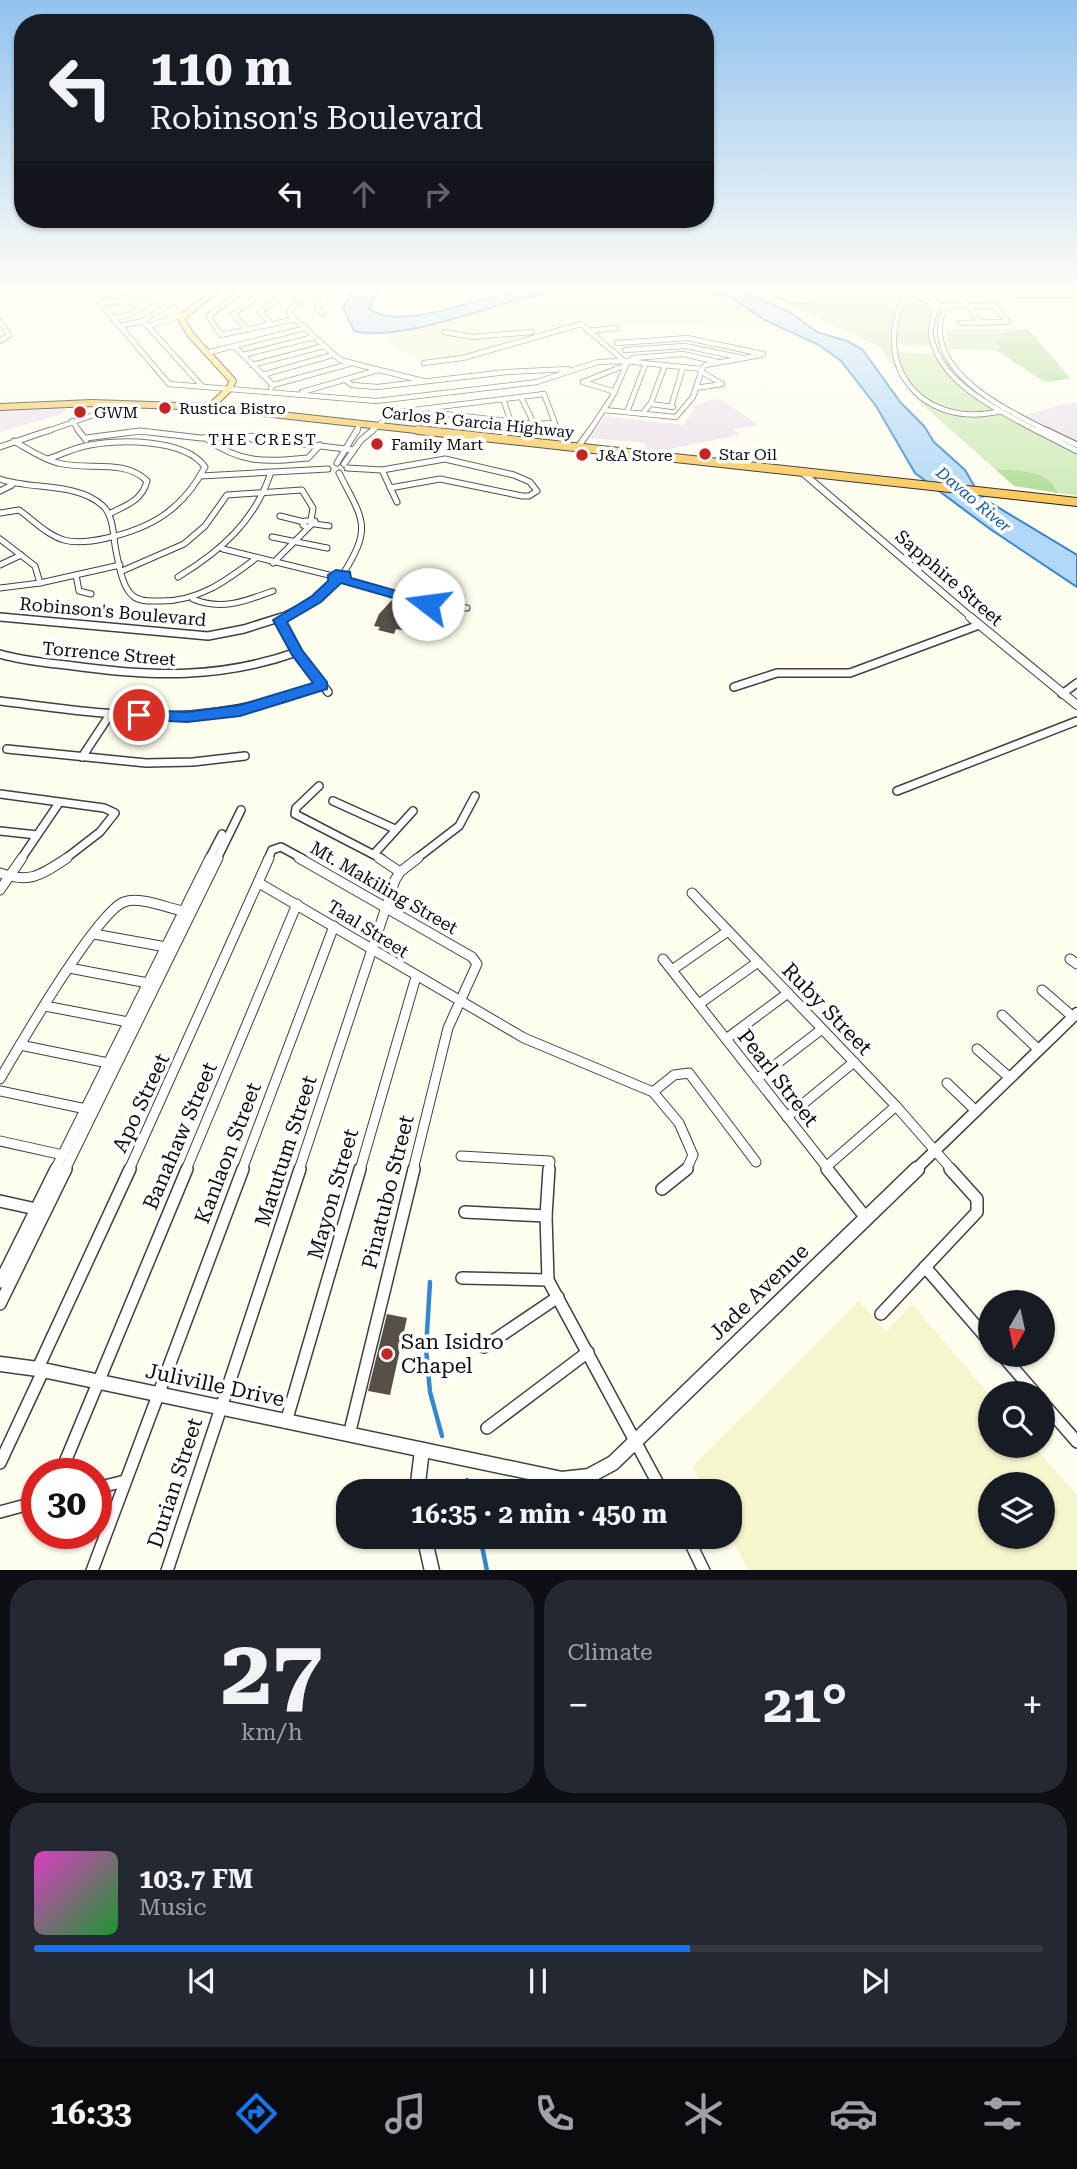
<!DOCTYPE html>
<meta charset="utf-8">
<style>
body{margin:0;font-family:"Roboto Serif",serif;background:#242831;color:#f1f3f6;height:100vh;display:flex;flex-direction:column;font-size:26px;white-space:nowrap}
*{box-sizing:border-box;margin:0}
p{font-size:23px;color:#9ea1a6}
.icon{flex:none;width:38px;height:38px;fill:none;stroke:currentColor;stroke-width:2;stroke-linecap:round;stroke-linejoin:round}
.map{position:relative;height:1570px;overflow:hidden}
.drawer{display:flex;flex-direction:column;gap:10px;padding:10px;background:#0d0f14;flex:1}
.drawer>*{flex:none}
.banner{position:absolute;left:14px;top:14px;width:700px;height:214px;border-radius:28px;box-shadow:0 2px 5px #0004;background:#171b24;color:#f1f3f6;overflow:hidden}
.needle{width:46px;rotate:189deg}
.tools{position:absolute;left:978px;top:1290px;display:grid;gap:14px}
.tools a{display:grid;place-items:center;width:77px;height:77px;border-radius:50%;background:#171b24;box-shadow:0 2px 5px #0004;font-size:35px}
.speed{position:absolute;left:21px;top:1458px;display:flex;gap:14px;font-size:35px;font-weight:700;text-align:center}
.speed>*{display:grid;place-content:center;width:91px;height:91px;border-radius:50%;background:#171b24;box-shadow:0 2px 5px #0004;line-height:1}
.speed .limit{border:10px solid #d22;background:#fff;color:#111}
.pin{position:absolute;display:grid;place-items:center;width:60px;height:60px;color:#fff;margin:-30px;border:4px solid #fff;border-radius:50%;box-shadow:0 2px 7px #0007}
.me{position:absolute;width:77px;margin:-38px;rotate:285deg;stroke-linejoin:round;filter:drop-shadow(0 0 5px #0008)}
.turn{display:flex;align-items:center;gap:24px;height:147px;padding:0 21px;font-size:32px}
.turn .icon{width:91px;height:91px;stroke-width:2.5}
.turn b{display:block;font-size:49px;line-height:60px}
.lanes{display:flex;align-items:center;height:66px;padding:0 21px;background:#0003;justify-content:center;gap:35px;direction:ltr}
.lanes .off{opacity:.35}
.big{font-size:52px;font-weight:700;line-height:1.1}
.drawer .tile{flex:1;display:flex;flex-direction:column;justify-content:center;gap:10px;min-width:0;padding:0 24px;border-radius:28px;background:#242831}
.drawer .dial{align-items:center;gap:0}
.dial b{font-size:91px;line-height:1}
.song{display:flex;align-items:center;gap:21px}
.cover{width:84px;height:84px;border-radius:10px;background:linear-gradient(135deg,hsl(310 70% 55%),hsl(130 70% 35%))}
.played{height:7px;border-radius:4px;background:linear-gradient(90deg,#1a73e8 65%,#363941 65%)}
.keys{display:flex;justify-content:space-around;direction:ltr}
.heat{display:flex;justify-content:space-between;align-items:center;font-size:38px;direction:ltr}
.drawer .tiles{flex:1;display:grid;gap:10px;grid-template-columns:1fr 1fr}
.tile:last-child{grid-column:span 2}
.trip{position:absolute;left:336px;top:1479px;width:406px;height:70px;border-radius:28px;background:#171b24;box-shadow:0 2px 5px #0004;font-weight:700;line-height:70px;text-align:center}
.tabs{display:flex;height:112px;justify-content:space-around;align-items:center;background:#090b0e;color:#9ea1a6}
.tabs .icon{width:49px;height:49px}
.tabs .active{color:#1a73e8}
.tabs b{font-size:32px;color:#f1f3f6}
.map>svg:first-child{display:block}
</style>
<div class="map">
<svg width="1077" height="1571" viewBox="0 0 1077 1571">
<rect width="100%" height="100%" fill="#fffdee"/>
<g fill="#ece1ed">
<polygon points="715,399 722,400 759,425 734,429 740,435 660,451 645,450 646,443 590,438 605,416 684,425 696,405"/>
<polygon points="1077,403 1077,443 1023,416 1064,404"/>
<polygon points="65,409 62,414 0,432 0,411"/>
</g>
<g fill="#f6f6cd" fill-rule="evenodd">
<polygon points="598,286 686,286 708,289 738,301 765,320 788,331 685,324 584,323 530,333 455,358 429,362 415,358 391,346 386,340 390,331 429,324 540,294"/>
<path d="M859,1301L886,1332L912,1304L990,1395V1446H1034L1077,1495V1570H748L730,1536V1491H705L692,1467ZM990,1484H1043V1536H990Z"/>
</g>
<g fill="#cdebb6">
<path d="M750,286H859L926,301L932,307L927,330L930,346L897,344L899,352L934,354C966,405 1026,427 1077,455V496L1058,493L1054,485L1016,471L995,469L916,399L880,347Z"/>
<polygon points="945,329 1028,329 1006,333 995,345 997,351 948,349"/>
</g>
<g fill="#afdc95">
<polygon points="1028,329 1071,379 1045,382 997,351 996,339 1006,333"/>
<path d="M995,469C1017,471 1048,469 1058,493L1014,486Z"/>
</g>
<g fill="#b1d8f8" stroke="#3586d2" stroke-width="2">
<path d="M355,286H381L369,308C396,335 493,293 527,287C549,282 575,286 598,286C573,288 547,292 523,298C479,310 397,342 354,331L343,308Z"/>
<polygon points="686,286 733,286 791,313 817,332 847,341 862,349 901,403 924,426 934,442 965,470 977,491 986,500 1077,555 1077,587 990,529 915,473 876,406 841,361 819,345 765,320 727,295"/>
</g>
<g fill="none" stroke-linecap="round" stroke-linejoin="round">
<g stroke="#3586d2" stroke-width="4.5">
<polyline points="430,1282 426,1349 430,1392 442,1436"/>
<polyline points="467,1480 470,1491"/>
<polyline points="480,1536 487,1571"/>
</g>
</g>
<g fill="#575049">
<polygon points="392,600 398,606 413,607 413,611 432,614 430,625 412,632 396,629 394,634 378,630 380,627 374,626 379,614"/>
<polygon points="387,1314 407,1318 390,1395 368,1391"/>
</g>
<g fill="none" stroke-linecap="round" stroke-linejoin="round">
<defs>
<g id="minor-far4">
<polyline points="86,286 169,384 376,401 537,382 598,362 624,361 702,369"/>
<polyline points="147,286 188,292"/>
<polyline points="292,286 323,290"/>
<path d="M768,286L765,288L768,291C794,302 813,308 834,286"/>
<polyline points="805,286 821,299"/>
<path d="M865,286C889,290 918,289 936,308C934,316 930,326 931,335C939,384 1000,411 1039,432"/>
<path d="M911,286C865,358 918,431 1001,411"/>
<polyline points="220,287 313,299"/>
<polyline points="1004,287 1015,295 1077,295"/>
<polyline points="0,289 11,286"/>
<polyline points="89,290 105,286"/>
<polyline points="244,290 208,316 221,335 296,319"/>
<polyline points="923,290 1007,290"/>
<polyline points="955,290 981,323"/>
<polyline points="95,296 118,292 157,297"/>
<path d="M931,297L944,309C942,316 939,323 940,331C940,379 1013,414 1050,432"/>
<polyline points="301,298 288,313 340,360 423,381"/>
<polyline points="313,299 319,301 317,308 323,314"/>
<polyline points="101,303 114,301 143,305"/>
<polyline points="939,305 994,306"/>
<polyline points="113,319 131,314 171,289"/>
<polyline points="0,321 9,335 0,341"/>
<polyline points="143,321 202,386"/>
<polyline points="960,323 1008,322 977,286"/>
<polyline points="272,325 260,312 281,296"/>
<polyline points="119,326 143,321 198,286"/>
<polyline points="148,326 182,315"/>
<polyline points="248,330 233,314 262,293"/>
<polyline points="588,331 616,328"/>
<polyline points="444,332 473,337 531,332"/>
<polyline points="617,343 687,338 763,354"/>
<polyline points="234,346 273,385 271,388"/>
<polyline points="625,350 685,346 743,358"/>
<polyline points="210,352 306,328"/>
<polyline points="243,355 314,337"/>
<polyline points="424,363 463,358 581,324 623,360"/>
<polyline points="252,365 324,346"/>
<polyline points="702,369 705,365 761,355"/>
<polyline points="262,375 333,355"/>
<polyline points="345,380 352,385 377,387 507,372 568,369"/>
<polyline points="583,382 626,365"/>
<polyline points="583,382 615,392"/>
<polyline points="273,385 349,364"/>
<polyline points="696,388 722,384 702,372"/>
<polyline points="302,392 378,370"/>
<polygon points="544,394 555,423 535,424 436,413 430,408"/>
<polyline points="521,397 534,424"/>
<polyline points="503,399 511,422 507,432"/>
<polyline points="651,404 673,407"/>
<polyline points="671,407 683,367"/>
<polyline points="604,410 676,417 693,397 702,369"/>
<polyline points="627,412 646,363"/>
<polyline points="642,414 651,403 665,365"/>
<polyline points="72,421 80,432"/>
<polyline points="45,432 122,405"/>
<polyline points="129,432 151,432"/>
<polyline points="357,432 359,423"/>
<polyline points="371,432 392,413 430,408"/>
<polyline points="589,432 612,397 628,361 633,358 683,354 718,362"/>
</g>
<g id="minor-far3">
<polyline points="78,430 86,440"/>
<polyline points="1036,430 1077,451"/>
<polyline points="1046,430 1077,445"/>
<polyline points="86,438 140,431 201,438 265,436 278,441"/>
<path d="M205,438C241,464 265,462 308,458L320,445"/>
<polyline points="250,438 260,443 278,441 354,450"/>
<polyline points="503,439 507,430"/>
<path d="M14,441C28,449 42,459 58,463C87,471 124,458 147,481C142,501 126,505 109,514"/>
<polyline points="0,447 50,430"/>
<polyline points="578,447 590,430"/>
<polyline points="337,463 357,430"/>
<polyline points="344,464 361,440 373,430"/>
<polyline points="347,468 382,470 445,459 514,475 530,482 537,491 529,496 522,496 440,479 390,488"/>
<polyline points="382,470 397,502"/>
<path d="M339,473C363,520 373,526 343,574"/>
<polyline points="201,476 328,469"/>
<path d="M0,479C31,490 78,482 103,506C114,516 113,537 116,551C119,565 122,587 133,596C140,602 151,601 159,601C198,602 226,581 255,559"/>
<polyline points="0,491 12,485"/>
<path d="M0,513L19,510C33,520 47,535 64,540C78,544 94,541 107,538C152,528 183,509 205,467C185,438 116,439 85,446C72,449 60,455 48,459"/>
<polyline points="280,516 304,522"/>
<polyline points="315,524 329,526"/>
<polyline points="272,537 327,548"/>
<polyline points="0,539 35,566 40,583"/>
<polyline points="223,549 333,576"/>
<polyline points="273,563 315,521 305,521 303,525 307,527"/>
<polyline points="0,565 21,555"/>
<polyline points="122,571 184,544 205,526 227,495 302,490 313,508 311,520"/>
<polyline points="76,575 79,591 91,594"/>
<path d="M178,577C221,551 255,521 271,472"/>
<polyline points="345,580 419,602 467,608"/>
<polyline points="0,588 40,583 120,565"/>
<path d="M193,599C221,611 246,601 273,591"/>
<polyline points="0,617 15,618"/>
<polyline points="278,618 307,604 335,582"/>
</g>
<g id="minor-far2">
<polyline points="0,617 208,636 244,629 282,617"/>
<polyline points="280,620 297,652 328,692"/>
<path d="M0,654C24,661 49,663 74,666C153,677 221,679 297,652"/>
<polyline points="734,687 777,673 850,673 979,625"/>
<polyline points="1062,694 1077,683"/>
<path d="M0,701C123,716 202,731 322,685"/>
<polyline points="7,749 146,763 193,762 245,756"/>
<polyline points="82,757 111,713"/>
<polyline points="319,786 296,808 295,814 382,859"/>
<polyline points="897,791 1077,721"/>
<polyline points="0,794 104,808 115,813 100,832 65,859"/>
<polyline points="333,801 395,829"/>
<polyline points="0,831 37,835"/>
<polyline points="374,854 413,811"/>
<polyline points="21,859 59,803"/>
<polyline points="209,859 222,834"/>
<polyline points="217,859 241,810"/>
<polyline points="268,859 272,850 281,847 303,859"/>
<polyline points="416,859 459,826 475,796"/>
</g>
<g id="minor-far1">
<polyline points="299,858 472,957 477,964 448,1028 413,1170"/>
<polyline points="379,858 400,872"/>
<path d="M0,873C30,884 41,875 67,858"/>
<polyline points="259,883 524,1038 653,1092 679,1123 693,1155 686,1170"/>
<polyline points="0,890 22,858"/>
<polyline points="692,893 896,1106 952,1170"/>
<polyline points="94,934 166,947"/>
<polyline points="663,959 829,1170"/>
<polyline points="1070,959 1077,964"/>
<polyline points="69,968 148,983"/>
<polyline points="672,970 728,931"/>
<polyline points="1042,990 1073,1017"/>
<polyline points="699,1004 758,962"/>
<polyline points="45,1006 128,1022"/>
<polyline points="1002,1015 1039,1050"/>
<polyline points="726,1039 788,993"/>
<polyline points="20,1045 108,1063"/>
<polyline points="977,1049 1010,1078"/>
<path d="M0,1079C18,1048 97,912 124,902C140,896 167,908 183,911"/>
<polyline points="757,1079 822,1029"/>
<polyline points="947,1083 976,1111"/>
<polyline points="0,1091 86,1109"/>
<polyline points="653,1092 674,1075 689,1073 756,1162"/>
<polyline points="787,1117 854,1062"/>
<polyline points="0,1141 63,1155"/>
<polyline points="461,1156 550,1161 549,1170"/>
<polyline points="826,1167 896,1106"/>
<polyline points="55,1170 210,858"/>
<polyline points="65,1170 218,858"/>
<polyline points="129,1170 269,858"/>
<polyline points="186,1170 297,904"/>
<polyline points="242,1170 334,926"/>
<polyline points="299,1170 395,880 400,872 418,858"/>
<polyline points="360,1170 416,977"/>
</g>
<g id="minor">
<polyline points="549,1169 546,1216 548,1280 662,1491"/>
<polyline points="827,1169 866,1218"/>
<polyline points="662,1189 687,1169"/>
<polyline points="0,1201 36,1209"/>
<polyline points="465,1212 546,1216"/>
<polyline points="925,1267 990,1342"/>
<polyline points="462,1278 548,1280"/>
<polyline points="0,1282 56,1169"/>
<polyline points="0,1304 66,1169"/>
<polyline points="881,1314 977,1212 977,1199 950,1169"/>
<polyline points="484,1347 558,1297"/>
<polyline points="1001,1354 1035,1393"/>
<polyline points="38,1368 130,1169"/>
<polyline points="1043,1403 1077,1442"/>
<polyline points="286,1422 360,1169"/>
<polyline points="487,1428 588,1352"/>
<polyline points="349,1435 414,1169"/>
<polyline points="0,1463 43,1371"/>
<polyline points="60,1474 187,1169"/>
<polyline points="96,1488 125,1481"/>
<polyline points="0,1512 37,1502"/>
<polyline points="687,1536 704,1571"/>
<polyline points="92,1571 243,1169"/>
<polyline points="167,1571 300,1169"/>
</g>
<polyline id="tertiary-far3" points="803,473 972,618"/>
<polyline id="tertiary-far2" points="970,617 1077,705"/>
<polyline id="tertiary-far1" points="915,1170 1077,1013"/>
<g id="tertiary">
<polyline points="0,1364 38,1369 562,1479 589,1476 613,1463 917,1169"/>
<polyline points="417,1491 422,1450"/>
<polyline points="424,1536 432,1571"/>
</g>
<polyline id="primary" points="210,407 229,389 233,381 190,334 181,318 221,286"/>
<polyline id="trunk-far1" points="0,407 92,403 210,407 434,432"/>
<polyline id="trunk" points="418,430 1077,502"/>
</defs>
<use href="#minor-far4" stroke="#404040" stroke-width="6"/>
<use href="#minor-far3" stroke="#404040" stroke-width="7"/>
<use href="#minor-far2" stroke="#404040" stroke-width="10"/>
<use href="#minor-far1" stroke="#404040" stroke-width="11"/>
<use href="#minor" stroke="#404040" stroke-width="14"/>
<use href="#tertiary-far3" stroke="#404040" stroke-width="8"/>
<use href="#tertiary-far2" stroke="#404040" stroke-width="10"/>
<use href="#tertiary-far1" stroke="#404040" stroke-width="13"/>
<use href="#tertiary" stroke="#404040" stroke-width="17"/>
<use href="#primary" stroke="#1e1e1e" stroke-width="8"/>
<use href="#trunk-far1" stroke="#1e1e1e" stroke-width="8"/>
<use href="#trunk" stroke="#1e1e1e" stroke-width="10"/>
<use href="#minor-far4" stroke="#fff" stroke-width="4.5"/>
<use href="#minor-far3" stroke="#fff" stroke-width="5"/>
<use href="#minor-far2" stroke="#fff" stroke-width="7"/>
<use href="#minor-far1" stroke="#fff" stroke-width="9"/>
<use href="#minor" stroke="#fff" stroke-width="11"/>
<use href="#tertiary-far3" stroke="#fff" stroke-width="6"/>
<use href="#tertiary-far2" stroke="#fff" stroke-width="8"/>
<use href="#tertiary-far1" stroke="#fff" stroke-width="10"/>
<use href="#tertiary" stroke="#fff" stroke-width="14"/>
<use href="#primary" stroke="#fde460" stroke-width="6"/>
<use href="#trunk-far1" stroke="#fbc859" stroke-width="6"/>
<use href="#trunk" stroke="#fbc859" stroke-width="8"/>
</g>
<linearGradient id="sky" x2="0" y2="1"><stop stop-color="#92c2ee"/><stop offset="0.57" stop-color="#fffef7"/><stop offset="1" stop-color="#fffef7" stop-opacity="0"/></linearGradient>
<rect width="1077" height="506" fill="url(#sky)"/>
<polygon fill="#1a73e8" stroke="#114b97" stroke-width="2" points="336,570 350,572 351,578 433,601 435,604 428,608 341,583 321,602 287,622 302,650 327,682 327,689 240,716 187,722 134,719 132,715 134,711 139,710 187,712 240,705 313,683 292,655 273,620 312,596 328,581 328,575"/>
<g fill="#c32620" stroke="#fff" stroke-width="2.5">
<circle cx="165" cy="408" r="7"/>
<circle cx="80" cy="412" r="7"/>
<circle cx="377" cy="444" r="7"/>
<circle cx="705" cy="454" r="7"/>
<circle cx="582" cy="455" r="7"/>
<circle cx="387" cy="1354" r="7"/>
</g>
<g text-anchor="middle" stroke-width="7" stroke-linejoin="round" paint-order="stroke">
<g font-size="16" fill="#0d0d0d" stroke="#fff" text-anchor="start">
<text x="179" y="414">Rustica Bistro</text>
<text x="94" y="418">GWM</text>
<text x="391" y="450">Family Mart</text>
<text x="719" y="460">Star Oil</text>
<text x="596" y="461">J&amp;A Store</text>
</g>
<g font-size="16" fill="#0d0d0d" stroke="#fff">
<text transform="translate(478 422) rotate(6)" y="6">Carlos P. Garcia Highway</text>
</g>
<g font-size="16" letter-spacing="2" fill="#0d0d0d" stroke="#fff">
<text x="263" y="445">THE CREST</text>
</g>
<g font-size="16" font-style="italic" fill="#1258a4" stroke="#fff">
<text transform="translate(974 499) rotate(40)" y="6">Davao River</text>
</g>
<g font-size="18" fill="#0d0d0d" stroke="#fff">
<text transform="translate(949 578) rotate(41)" y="6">Sapphire Street</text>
<text transform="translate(113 612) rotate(5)" y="6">Robinson's Boulevard</text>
<text transform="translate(109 654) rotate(5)" y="6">Torrence Street</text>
<text transform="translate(384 888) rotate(30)" y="6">Mt. Makiling Street</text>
<text transform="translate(368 929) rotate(32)" y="6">Taal Street</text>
</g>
<g font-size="21" fill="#0d0d0d" stroke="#fff">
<text transform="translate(827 1009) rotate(46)" y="7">Ruby Street</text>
<text transform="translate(778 1078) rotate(52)" y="7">Pearl Street</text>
<text transform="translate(141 1103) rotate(-65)" y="7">Apo Street</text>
<text transform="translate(180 1136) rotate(-67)" y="7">Banahaw Street</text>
<text transform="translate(286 1151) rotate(-72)" y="7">Matutum Street</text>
<text transform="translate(228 1153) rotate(-69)" y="7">Kanlaon Street</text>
<text transform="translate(388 1192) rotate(-76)" y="7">Pinatubo Street</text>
<text transform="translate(333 1194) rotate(-74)" y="7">Mayon Street</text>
<text transform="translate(759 1292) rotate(-44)" y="7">Jade Avenue</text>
<text transform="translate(215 1385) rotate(12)" y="7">Juliville Drive</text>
<text transform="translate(175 1483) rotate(-72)" y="7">Durian Street</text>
</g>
<g font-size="21" fill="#0d0d0d" stroke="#fff" text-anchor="start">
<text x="401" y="1349">San Isidro<tspan x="401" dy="24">Chapel</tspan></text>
</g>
</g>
</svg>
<div class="tools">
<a><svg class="needle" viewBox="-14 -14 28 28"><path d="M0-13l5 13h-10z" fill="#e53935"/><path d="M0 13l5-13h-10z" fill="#9ea1a6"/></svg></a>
<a><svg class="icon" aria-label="search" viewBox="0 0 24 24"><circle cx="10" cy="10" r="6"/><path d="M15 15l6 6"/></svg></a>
<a><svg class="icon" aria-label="layers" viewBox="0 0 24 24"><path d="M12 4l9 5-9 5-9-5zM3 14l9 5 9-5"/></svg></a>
</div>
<div class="speed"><div class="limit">30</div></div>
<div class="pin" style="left:139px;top:715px;background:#d93025"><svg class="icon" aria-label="arrive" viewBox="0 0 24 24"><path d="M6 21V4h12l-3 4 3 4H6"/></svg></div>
<svg class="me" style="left:428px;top:604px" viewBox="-20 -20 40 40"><circle r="19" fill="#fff"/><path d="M0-13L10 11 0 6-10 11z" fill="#1a73e8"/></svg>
<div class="trip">16:35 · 2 min · 450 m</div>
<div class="banner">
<div class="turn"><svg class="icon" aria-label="left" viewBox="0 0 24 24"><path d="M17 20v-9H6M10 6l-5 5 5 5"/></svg><div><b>110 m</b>Robinson's Boulevard</div></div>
<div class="lanes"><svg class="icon" aria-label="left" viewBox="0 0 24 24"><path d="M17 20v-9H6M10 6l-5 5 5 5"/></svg><svg class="icon off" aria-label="ahead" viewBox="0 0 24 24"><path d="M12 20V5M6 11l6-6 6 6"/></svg><svg class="icon off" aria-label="right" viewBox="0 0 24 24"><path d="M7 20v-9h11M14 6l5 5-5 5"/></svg></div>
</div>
</div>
<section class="drawer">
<div class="tiles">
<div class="tile dial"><b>27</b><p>km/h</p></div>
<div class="tile"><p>Climate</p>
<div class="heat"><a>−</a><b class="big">21°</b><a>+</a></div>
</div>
<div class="tile">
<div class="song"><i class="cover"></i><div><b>103.7 FM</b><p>Music</p></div></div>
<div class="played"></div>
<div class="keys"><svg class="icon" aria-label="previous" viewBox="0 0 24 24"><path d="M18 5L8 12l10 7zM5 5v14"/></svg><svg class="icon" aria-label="pause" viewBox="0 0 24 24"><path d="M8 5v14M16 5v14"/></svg><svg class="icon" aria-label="next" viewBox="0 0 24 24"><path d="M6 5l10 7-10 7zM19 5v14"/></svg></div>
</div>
</div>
</section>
<nav class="tabs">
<b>16:33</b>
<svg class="icon active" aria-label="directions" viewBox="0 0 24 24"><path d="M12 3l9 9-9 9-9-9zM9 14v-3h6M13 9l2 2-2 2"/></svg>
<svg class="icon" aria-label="music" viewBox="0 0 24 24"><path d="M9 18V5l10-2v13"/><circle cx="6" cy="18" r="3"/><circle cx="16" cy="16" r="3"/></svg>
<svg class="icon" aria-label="phone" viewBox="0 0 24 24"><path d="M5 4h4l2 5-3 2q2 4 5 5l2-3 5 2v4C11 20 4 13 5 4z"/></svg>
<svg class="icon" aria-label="climate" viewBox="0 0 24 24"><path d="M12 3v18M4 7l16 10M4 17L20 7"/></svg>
<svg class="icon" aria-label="car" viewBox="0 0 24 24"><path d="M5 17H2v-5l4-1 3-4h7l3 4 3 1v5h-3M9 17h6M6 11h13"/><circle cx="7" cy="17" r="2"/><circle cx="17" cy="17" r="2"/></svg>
<svg class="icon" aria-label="filters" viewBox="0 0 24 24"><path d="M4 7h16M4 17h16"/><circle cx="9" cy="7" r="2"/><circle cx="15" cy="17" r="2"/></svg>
</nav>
